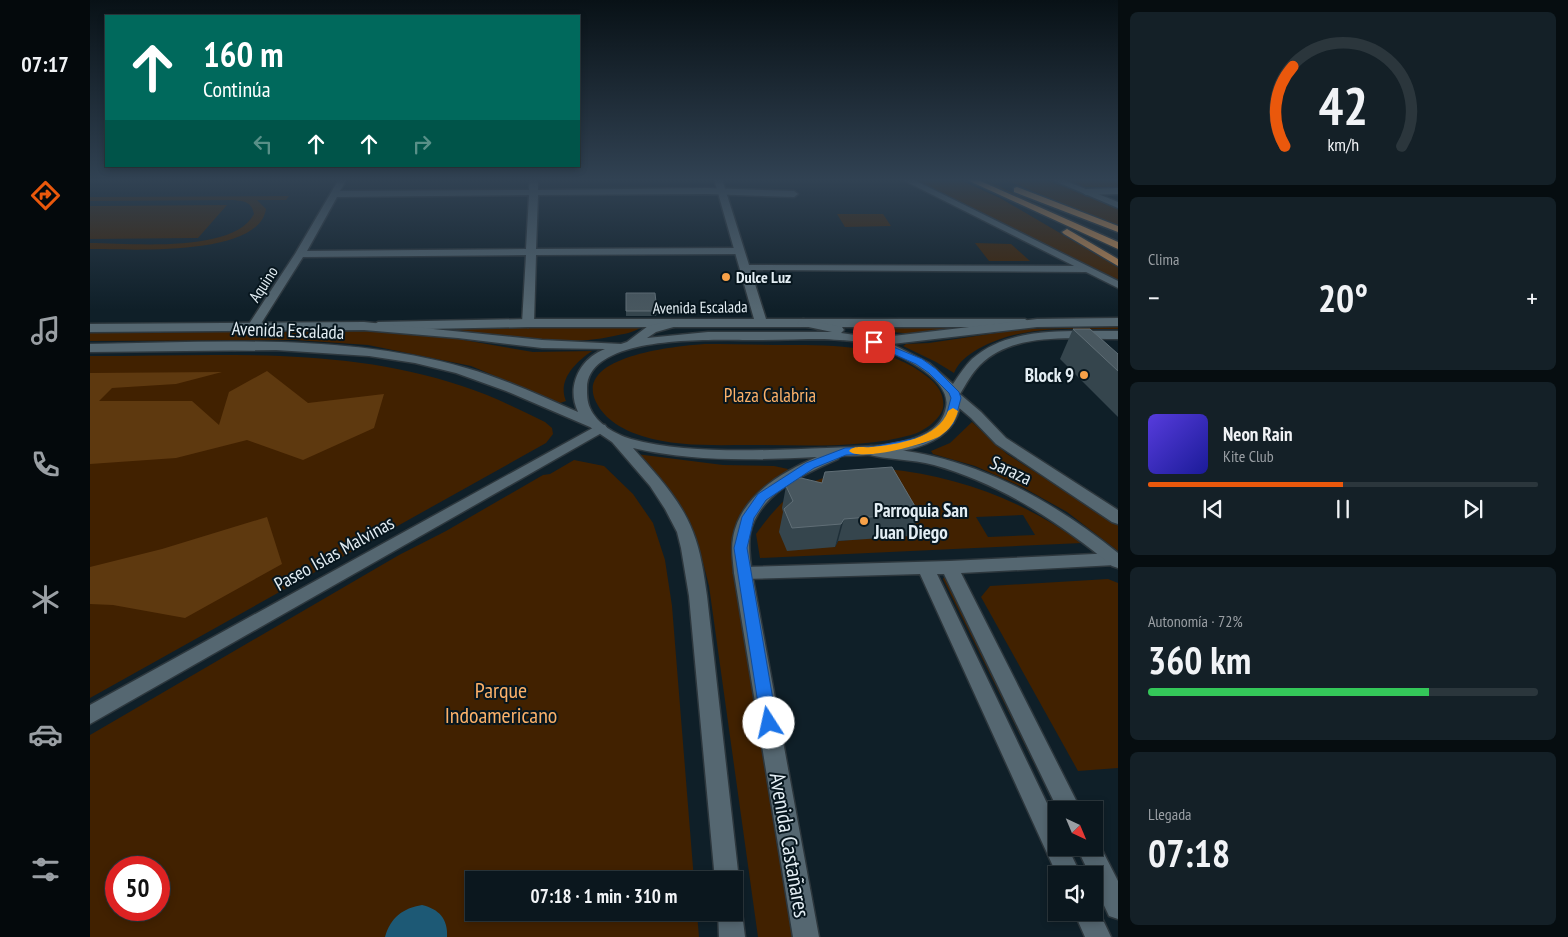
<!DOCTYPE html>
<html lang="es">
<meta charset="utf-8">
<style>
body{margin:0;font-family:"PT Sans Narrow",sans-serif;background:#142027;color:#f1f3f6;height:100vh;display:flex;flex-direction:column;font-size:19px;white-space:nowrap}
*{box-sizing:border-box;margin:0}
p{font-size:16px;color:#9a9fa4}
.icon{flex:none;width:28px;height:28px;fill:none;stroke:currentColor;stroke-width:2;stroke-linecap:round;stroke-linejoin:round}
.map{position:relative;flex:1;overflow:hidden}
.sheet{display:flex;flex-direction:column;gap:12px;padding:12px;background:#060d10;width:450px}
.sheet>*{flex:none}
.hud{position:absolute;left:15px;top:15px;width:475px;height:152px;border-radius:0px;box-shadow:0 2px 8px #0003,0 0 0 1px #2b363c;background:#00695c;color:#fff;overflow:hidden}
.needle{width:32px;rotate:136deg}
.buttons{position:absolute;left:958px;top:801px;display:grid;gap:10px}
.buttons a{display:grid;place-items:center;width:55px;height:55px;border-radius:0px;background:#0b171e;box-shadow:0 2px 8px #0003,0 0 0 1px #2b363c;font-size:25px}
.speed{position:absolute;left:15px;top:856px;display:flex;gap:10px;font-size:25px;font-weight:700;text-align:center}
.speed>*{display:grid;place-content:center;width:65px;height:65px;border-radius:50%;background:#0b171e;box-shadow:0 2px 8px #0003,0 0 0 1px #2b363c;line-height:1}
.speed .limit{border:8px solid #d22;background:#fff;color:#111}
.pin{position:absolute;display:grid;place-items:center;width:42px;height:42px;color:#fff;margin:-21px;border-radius:10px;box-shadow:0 2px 8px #0006}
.me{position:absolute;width:55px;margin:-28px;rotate:350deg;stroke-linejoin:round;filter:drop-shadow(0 0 4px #0008)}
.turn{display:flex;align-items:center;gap:18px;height:105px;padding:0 15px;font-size:22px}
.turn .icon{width:65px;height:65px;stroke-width:2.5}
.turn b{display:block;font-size:35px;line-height:42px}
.lanes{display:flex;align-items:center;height:48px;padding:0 15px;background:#0003;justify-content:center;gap:25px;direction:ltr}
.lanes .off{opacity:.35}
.big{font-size:38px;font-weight:700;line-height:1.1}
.sheet .widget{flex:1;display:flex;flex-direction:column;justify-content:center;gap:8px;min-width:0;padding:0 18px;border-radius:8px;background:#142027}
.sheet .dial{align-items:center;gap:0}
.dial svg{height:130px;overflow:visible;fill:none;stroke:#2b363c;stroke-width:7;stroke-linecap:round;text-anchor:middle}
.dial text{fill:#f1f3f6;stroke:none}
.song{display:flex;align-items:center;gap:15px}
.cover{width:60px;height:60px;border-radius:8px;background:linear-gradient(135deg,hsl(250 70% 55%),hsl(240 70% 35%))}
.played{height:5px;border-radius:2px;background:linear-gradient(90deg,#ea580c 50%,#2b363c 50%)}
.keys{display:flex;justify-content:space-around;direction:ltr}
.heat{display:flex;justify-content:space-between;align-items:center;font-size:28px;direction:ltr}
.charge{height:8px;border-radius:4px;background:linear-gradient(90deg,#34c759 72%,#2b363c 0)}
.trip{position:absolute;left:375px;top:871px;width:278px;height:50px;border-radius:0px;background:#0b171e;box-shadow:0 2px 8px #0003,0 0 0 1px #2b363c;font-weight:700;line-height:50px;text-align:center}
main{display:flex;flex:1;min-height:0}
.menu{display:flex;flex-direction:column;width:90px;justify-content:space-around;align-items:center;background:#04090c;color:#9a9fa4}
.menu .icon{width:35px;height:35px}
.menu .current{color:#ea580c}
.menu b{font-size:22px;color:#f1f3f6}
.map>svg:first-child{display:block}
</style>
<main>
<nav class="menu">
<b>07:17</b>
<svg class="icon current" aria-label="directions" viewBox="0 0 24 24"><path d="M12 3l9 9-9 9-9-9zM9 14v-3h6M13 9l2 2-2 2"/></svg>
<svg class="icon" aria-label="music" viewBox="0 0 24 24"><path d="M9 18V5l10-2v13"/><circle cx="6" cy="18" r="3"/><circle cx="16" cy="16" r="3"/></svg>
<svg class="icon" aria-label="phone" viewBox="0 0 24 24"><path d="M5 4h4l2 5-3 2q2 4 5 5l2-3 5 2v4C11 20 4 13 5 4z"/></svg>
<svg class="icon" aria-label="climate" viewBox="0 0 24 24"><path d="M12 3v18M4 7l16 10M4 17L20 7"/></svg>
<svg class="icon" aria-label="car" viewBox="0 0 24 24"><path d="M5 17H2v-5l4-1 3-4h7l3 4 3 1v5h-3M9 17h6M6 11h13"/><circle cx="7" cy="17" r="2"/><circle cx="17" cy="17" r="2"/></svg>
<svg class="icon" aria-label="filters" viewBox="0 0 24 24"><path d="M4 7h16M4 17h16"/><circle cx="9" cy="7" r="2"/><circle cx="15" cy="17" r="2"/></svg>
</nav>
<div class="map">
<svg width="1028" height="937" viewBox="0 0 1028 937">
<rect width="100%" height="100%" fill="#0f1f28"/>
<g fill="#412100" fill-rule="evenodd">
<polygon points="824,179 868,179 910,198 1028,267 1028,281"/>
<polygon points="889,179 908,186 1028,242"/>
<polygon points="914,179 954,179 1028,208 1028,227"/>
<polygon points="973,179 1027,179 1028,187 995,187"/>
<path d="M199,196L196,200H167L176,209C169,258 36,249 0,249V243C40,243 143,254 164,214C162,202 154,201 144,200L0,201V197Z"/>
<polygon points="137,205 108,238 0,239 0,206"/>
<polygon points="747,214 793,214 801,226 755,227"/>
<polygon points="885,243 921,244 940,261 899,261"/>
<path d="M548,326L550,328C542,333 533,334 524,336C466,349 405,335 347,327Z"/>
<polygon points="739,326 882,326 851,333 823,334"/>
<path d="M1028,327V329C980,329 931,325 888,349C877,356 869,361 864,373L846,362L813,346L816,344L839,343L933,329Z"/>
<path d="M291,331L345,335L443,352L502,351C486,362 467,380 476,401L470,403L381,366L278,345L205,340L0,341V333Z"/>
<path d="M614,344C642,344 669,345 697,345C746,345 799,345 839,378C848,385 855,396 853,408C850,420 833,432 821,435C770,449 713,445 661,445C625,445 586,447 552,436C533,430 515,420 506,402C483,355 589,346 614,344Z"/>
<path d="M0,356C123,356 254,346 372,386C401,395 428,409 455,422L462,428L463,434L456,443L0,698Z"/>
<polygon points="882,422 917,454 1028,525 1028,551 977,512 934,488 885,466 843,454 841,451 860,443"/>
<path d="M546,454L633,465L684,466L698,469C695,475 688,476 683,480C667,491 647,514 645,533C644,541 644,549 644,556L708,937H668L619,586C604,524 593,498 546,454Z"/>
<path d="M484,460L514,466L543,494L563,523L575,560L582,606L604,880H384V912L607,913L609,937H0V735L309,555L356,531L453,475L460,474ZM26,868H69V910H26Z"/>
<path d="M797,469C868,476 934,501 992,543L670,558L666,534C706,478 731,474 797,469ZM706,501L821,535L748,541L745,547ZM933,515L945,535L898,537L886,517Z"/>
<polygon points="854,577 857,579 972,810 967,810 853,579"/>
<polygon points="1018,579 1028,583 1028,768 988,771 891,597 900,586"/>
</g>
<g fill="#5e390f">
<polygon points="177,371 218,403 294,394 284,428 213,460 157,440 86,458 0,464 0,373 132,372 86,384 22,388 9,401 102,401 129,425 139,392"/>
<polygon points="177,517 192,564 95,618 23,605 0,604 0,567 72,549"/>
</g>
<path fill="#1d5975" d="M332,905C349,909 358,919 357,937H295C300,918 313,908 332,905Z"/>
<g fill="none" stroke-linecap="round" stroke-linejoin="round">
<defs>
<g id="minor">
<path d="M249,179H257L250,191L439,190L440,179H448V190L618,188L704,191L708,194L704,197L618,194L448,195L446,249L649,248L654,251L649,254L446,255L444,323L438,327L432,323L436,255L213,257L167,330H159L157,327L205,254ZM439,195L436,249L217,251L247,197Z"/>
<polygon points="1028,188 1028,194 996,195 992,192 996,189"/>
<polygon points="655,265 996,266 1001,269 996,272 651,270 650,268 651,266"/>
<polygon points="510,424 515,425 517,428 515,431 0,724 0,705"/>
<polygon points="1025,553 1028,554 1028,564 1025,565 871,573 991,810 968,810 854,574 847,574 966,822 966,848 978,848 991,875 967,875 830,574 653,579 647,578 644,573 647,568 653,567 859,561"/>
<polygon points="1004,838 1007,840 1028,881 1028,919 1019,916 1004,884 1004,875 1000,875 987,848 1004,848"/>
<polygon points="1004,903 1005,903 1021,937 995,937 984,912 1004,912"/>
</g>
<g id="tertiary">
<polygon points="624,179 632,179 676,319 935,319 941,323 935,327 438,327 288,330 282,326 288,322 438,319 664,319"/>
<polygon points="811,179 822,179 1028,281 1028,288"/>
<polygon points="960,179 971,179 1028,202 1028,208"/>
<polygon points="866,394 871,395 891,412 916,438 1028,510 1028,524 1022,522 906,444 881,418 861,401 859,398"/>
<path d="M781,446C801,449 822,451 842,456C911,472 973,509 1028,553V568L1022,566C969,522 911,484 844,465C821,459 798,460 776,454L774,451L776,448Z"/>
</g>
<g id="secondary">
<path d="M1028,318V326L947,327L802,344L839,363L863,384C869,375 875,366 882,359C920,325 981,332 1028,331V339C984,339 924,331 890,365C882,373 876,384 870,394C872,401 870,409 867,416C851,455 785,455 750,456L748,459C714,474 668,494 660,534C658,547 660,560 662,573L729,937H703L644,573C643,561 641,549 643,538C650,496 692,472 727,457C666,460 603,462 543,448C566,474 591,500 603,532C611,552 614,575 617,596L649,880L644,889V880H625L599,596L591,548L587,532L575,509L560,486L522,442L500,427L416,391L366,373L325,363L279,356L186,350L0,352V344C125,342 255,333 376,368C415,379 451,396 488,412C476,387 489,359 515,349L452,348L368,338L274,330L0,332V324L274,322L452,340L531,344L537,342L558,326L583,320L589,324L587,326L566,332L557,338L618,332H742L709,325L707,323L713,319L752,327L754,330L751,333L786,338L947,319ZM734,339C748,340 762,340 775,343C799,349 863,377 856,407C854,418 848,426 838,432C808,449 770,446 737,448C679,450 598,455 541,439C525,434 507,424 500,408C497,401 497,395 497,388C498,334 624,340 661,340C685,340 710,339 734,339Z"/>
<polygon points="644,901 649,903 652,912 655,937 629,937 628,912 644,912"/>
</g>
<g id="motorway">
<polygon points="875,179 886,179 1028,242 1028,249"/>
<polygon points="927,187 1028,226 1028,232 924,192 924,188"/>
<polygon points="977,229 1028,259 1028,266 974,234 972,232"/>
</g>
</defs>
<use href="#minor" stroke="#2d373d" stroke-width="3"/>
<use href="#tertiary" stroke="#2d373d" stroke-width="3"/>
<use href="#secondary" stroke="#2d373d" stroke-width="3"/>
<use href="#motorway" stroke="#2d373d" stroke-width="3"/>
<use href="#minor" fill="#556771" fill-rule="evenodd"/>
<use href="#tertiary" fill="#556771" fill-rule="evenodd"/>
<use href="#secondary" fill="#556771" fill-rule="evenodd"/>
<use href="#motorway" fill="#c68b51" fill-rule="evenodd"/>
</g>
<g fill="#35454d">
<polygon points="536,293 567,311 566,316 536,316"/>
<polygon points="983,329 1028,354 1028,417 970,359"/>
<polygon points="696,486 829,513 821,536 748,541 745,547 697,551 689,532 693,512 692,508"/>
</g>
<polygon fill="#1e2e37" points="754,519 748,541 745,547 751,524"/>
<g fill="#48575f" stroke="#606e76">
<polygon points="536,293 565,293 567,311 536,311"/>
<polygon points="983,329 1000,329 1028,354 1028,371"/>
<polygon points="802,467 829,513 754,519 751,524 702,528 694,509 703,501 696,486 703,479 711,478 732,483 735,472"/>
</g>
<linearGradient id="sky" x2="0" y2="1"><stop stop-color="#081116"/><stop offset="0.58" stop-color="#314253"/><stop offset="1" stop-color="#314253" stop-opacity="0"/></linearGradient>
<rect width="1028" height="310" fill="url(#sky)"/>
<polygon fill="#1a73e8" stroke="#114b97" points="784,339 832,359 846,369 869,392 871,398 867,413 863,424 850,435 834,443 781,454 756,455 724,468 676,500 664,518 657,548 687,723 685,728 679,730 673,728 671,723 644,548 652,517 668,494 716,463 755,448 781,447 827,438 843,431 855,421 857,413 861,398 859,393 839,373 826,364 781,344 781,340"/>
<path fill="#f59e0b" d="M863,408L868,411C865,422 860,429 850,436C837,444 770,462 759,451C764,445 773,448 781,447C806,445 849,438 858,411Z"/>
<g fill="#f7a148" stroke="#07161e" stroke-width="2">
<circle cx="636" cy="277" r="5"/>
<circle cx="994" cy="375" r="5"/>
<circle cx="774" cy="521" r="5"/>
</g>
<g text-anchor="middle" stroke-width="4" stroke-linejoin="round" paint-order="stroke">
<g font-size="16" font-weight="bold" fill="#e3edf3" stroke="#07161e" text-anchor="start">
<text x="646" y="283">Dulce Luz</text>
</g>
<g font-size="16" fill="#e3edf3" stroke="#07161e">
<text transform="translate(173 284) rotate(-57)" y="6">Aquino</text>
<text transform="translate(610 307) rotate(-1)" y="6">Avenida Escalada</text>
</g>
<g font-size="19" fill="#e3edf3" stroke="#07161e">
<text transform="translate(198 330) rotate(2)" y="7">Avenida Escalada</text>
<text transform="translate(921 470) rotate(25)" y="7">Saraza</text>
<text transform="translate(244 553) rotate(-29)" y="7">Paseo Islas Malvinas</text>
</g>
<g font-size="19" font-weight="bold" fill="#e3edf3" stroke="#07161e" text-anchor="end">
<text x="984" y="382">Block 9</text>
<text x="784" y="517" text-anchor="start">Parroquia San<tspan x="784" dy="22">Juan Diego</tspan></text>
</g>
<g font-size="19" fill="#fcb169" stroke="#07161e">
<text x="680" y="402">Plaza Calabria</text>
</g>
<g font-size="22" fill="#fcb169" stroke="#07161e">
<text x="411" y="698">Parque<tspan x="411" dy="25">Indoamericano</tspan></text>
</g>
<g font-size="22" fill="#e3edf3" stroke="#07161e">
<text transform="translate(700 845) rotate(80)" y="8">Avenida Castañares</text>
</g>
</g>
</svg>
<div class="buttons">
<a><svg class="needle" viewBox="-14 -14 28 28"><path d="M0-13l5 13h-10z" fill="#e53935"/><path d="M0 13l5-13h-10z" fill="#9a9fa4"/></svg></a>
<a><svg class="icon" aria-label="sound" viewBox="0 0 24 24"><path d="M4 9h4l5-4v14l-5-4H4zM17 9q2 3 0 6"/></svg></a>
</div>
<div class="speed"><div class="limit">50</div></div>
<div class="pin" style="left:784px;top:342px;background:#d93025"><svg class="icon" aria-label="arrive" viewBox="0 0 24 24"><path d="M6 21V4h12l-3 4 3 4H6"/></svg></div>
<svg class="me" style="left:679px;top:723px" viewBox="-20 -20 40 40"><circle r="19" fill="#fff"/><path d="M0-13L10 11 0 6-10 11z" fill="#1a73e8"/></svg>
<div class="trip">07:18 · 1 min · 310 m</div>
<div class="hud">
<div class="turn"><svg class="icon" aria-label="ahead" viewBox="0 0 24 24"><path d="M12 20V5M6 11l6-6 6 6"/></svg><div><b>160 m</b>Continúa</div></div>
<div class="lanes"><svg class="icon off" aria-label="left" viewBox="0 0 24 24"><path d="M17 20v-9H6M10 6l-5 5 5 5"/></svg><svg class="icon" aria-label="ahead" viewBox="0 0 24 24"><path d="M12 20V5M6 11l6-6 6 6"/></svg><svg class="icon" aria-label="ahead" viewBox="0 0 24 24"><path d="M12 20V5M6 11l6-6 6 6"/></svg><svg class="icon off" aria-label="right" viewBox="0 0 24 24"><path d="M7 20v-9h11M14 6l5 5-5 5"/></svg></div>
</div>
</div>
<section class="sheet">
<div class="widget dial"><svg viewBox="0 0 100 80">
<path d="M14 69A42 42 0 1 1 86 69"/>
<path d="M14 69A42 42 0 0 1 19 20" stroke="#ea580c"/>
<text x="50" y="56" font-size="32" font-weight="700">42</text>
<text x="50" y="72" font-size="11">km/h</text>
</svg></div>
<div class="widget"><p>Clima</p>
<div class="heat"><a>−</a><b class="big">20°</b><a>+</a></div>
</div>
<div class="widget">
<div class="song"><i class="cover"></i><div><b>Neon Rain</b><p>Kite Club</p></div></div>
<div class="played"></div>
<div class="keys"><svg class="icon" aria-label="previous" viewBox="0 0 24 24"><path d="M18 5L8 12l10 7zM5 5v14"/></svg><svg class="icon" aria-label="pause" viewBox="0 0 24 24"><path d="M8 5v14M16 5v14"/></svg><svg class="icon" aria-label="next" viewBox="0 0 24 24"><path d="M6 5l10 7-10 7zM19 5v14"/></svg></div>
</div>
<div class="widget"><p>Autonomía · 72%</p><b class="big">360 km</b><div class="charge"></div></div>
<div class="widget"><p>Llegada</p><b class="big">07:18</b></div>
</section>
</main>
